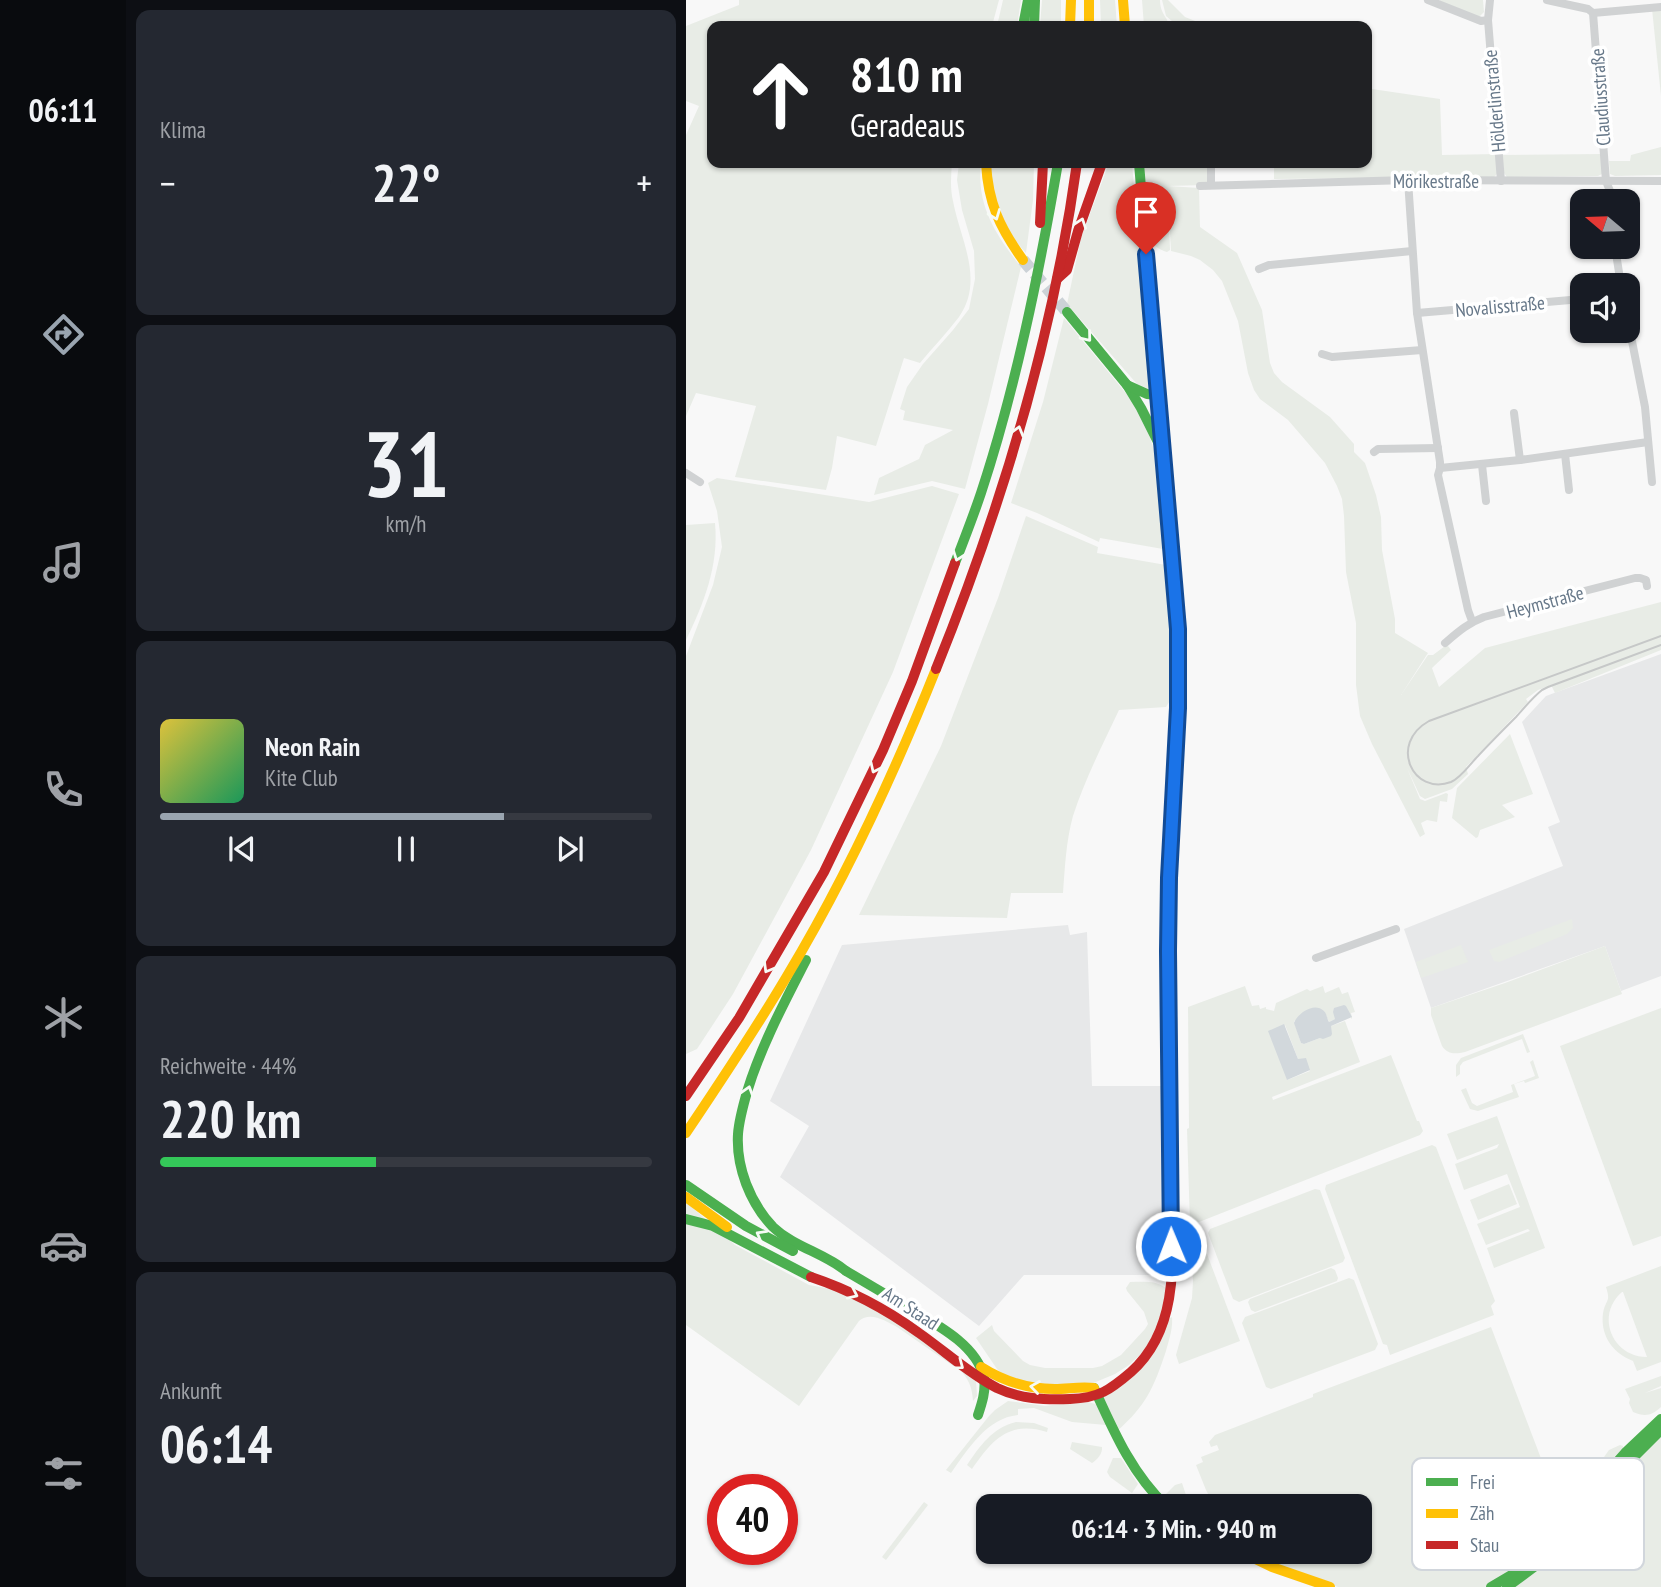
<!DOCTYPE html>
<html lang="de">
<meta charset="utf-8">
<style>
body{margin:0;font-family:"PT Sans Narrow",sans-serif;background:#242831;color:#f1f3f6;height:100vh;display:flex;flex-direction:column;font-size:26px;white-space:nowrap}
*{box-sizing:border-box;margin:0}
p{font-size:23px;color:#9ea1a6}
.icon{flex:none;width:38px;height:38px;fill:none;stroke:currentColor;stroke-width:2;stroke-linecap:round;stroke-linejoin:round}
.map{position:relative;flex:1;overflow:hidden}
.side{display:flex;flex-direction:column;gap:10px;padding:10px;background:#0d0f14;width:560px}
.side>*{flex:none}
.banner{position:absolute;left:21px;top:21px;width:665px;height:147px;border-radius:14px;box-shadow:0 2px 5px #0004;background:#202124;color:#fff;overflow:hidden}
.needle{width:46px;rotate:289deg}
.controls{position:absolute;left:884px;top:189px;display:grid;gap:14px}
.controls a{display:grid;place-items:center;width:70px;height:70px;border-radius:14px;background:#171b24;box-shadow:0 2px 5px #0004;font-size:35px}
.speed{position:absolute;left:21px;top:1474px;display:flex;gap:14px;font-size:35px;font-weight:700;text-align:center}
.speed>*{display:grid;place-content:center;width:91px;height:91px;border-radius:50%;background:#171b24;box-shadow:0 2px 5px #0004;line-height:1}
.speed .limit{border:10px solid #d22;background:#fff;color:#111}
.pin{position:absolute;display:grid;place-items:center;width:60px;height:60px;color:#fff;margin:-72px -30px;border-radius:50% 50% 50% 0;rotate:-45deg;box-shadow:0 0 7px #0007}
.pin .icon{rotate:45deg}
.me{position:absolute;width:77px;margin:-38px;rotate:359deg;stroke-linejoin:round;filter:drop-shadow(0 0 5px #0008)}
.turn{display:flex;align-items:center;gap:24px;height:147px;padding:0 28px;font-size:32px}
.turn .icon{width:91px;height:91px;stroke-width:2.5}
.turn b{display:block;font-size:49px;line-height:60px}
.big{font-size:52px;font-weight:700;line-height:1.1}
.side .widget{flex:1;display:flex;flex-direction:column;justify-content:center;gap:10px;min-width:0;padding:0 24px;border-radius:14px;background:#242831}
.side .dial{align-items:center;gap:0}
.dial b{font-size:91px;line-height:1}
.song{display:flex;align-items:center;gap:21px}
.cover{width:84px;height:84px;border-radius:10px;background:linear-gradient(135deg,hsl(50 70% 55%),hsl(150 70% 35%))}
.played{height:7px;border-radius:4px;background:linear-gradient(90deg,#9aa5b0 70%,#363941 70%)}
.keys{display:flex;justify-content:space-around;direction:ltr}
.heat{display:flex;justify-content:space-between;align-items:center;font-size:38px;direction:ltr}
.charge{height:10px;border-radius:5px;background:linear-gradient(90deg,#34c759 44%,#363941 0)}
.trip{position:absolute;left:290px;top:1494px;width:396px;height:70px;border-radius:14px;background:#171b24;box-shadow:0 2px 5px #0004;font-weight:700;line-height:70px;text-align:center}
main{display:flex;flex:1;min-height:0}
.tab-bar{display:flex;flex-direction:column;width:126px;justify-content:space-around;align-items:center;background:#090b0e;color:#9ea1a6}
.tab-bar .icon{width:49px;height:49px}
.tab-bar .current{color:#9aa5b0}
.tab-bar b{font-size:32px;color:#f1f3f6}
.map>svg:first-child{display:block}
</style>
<main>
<nav class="tab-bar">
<b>06:11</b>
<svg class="icon current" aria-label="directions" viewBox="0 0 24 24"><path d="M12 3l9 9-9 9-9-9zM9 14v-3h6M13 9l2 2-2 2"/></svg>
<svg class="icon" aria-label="music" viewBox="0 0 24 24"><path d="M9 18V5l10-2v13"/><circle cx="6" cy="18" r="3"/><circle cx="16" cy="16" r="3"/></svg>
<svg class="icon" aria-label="phone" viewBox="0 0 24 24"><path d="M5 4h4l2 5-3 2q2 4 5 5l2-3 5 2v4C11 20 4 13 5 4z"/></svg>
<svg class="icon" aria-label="climate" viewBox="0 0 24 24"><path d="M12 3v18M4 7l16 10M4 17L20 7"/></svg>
<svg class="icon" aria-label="car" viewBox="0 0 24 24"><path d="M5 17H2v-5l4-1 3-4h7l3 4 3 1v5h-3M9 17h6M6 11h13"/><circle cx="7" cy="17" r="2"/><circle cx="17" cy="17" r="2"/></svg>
<svg class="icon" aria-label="filters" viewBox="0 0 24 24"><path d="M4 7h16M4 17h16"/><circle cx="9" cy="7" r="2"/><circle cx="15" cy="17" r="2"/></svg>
</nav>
<section class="side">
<div class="widget"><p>Klima</p>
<div class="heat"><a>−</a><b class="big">22°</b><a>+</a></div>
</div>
<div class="widget dial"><b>31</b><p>km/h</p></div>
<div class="widget">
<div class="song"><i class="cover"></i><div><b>Neon Rain</b><p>Kite Club</p></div></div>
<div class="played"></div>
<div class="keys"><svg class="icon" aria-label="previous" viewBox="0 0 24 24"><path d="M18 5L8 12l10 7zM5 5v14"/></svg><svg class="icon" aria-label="pause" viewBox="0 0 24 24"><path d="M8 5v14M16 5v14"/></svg><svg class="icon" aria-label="next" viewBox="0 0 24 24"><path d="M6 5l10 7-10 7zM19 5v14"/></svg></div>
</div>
<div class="widget"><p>Reichweite · 44%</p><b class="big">220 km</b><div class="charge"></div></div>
<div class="widget"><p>Ankunft</p><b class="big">06:14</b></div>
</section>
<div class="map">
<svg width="975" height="1587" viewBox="0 0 975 1587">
<rect width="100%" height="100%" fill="#f8f8f8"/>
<g fill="#e7e8e9">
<polygon points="975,654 975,976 935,991 919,946 745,1008 718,929 877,866 862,827 874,822 836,722 860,696"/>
<polygon points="382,925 384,935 401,932 406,1086 475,1086 476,1271 471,1275 338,1275 293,1326 94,1177 123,1126 84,1101 156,945"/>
</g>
<g fill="#e8ece6" fill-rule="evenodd">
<path d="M53,0H313L306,26H26V163H266C265,176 264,188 267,201C274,239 299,280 273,317C261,333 246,348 234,363L218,358L190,446L151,436L146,468L140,490L49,477L70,406L10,393L0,416V135L13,106L0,101V26L53,5Z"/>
<polygon points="317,0 335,0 331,26 311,26"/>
<polygon points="356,0 375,0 375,26 354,26"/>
<polygon points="414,0 429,0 431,26 415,26"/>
<path d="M456,0H474C474,14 482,17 483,26H458Z"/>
<polygon points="476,0 482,0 499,17 522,26 492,26 480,16"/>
<polygon points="753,0 797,0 798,12 794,16 790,16 756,2"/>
<polygon points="966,9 975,9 975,96"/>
<polygon points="681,69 686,89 754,99 756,155 811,154 811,174 808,177 588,179 588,163 681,163"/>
<polygon points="975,147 975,175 929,176 924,174 923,161 944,161 945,155"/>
<polygon points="916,154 916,174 912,176 821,177 818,173 816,155"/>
<path d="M273,163H295C290,206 310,235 335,267L302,404L279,489L246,481L188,495L193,478L233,459L239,445L267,430L217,420L219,411L214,409L221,387L237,364L267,330L283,309L289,279L288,251L276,210L271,180Z"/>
<path d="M305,163H348L347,200L340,253C317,229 303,196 305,163Z"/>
<polygon points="423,163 446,163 465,390 451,384 381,304 395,238"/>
<path d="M458,163H525V177L519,185L482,186L513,188L514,227L551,253L576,310L584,363L588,373L596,382L644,417L668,444V452L679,463L690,495L695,517L696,550L709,619V633L742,653L715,695L742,655H747L759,646H762L765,650L746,668L753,687L799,648L975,602V650L869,693L865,685L852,690L840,699L842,702L780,767L782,774L766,789L739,799L734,796L721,768L734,799L739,801L760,793L762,794L761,802L754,801L751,822L741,820L735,823L739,834L734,837L686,744L674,716L670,685V623L660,572L658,516L656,499L651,486L639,463L602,420L574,399L568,390L562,373L552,321L536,281L527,270L514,260L505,256L485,251L483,217L484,250L481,252C474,250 470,247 465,242Z"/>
<polygon points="378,318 452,408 461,428 472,463 477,549 414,538 413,542 351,513 325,503 357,402"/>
<polygon points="31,478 183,502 246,486 273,494 207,672 125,850 47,994 11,1049 0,1054 0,656 27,585 36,547 31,511 22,483"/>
<path d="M340,516L412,547L411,553L480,565L484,622L485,699L480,707L433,710C417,744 399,779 387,816C380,841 379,867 377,893H325L321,918L173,915L255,746L312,598Z"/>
<path d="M29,523C33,565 18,603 0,640V525Z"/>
<polygon points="824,734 847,794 816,805 829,817 794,830 792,837 790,838 766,818 771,788"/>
<polygon points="886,919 887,928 881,934 813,962 808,961 803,950"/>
<polygon points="775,945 782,962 735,978 730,962"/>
<path d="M919,946L936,994L779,1052C770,1054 762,1055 756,1046L745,1015V1008L819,983Z"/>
<path d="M559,986L566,1006L573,1005L574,1009L580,1007V1009L588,1011L590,1003L621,989L624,991L637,986L639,993L653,987L656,994L662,992L669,1012L665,1013L666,1018L665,1019V1015L649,1019L643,1022L638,1011L608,1021L615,1043L618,1044L634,1038L645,1026L659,1021L674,1062L586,1097L587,1100L705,1055L731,1121H733L737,1131L734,1135L513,1222L504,1224L501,1129L503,1128L502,1007ZM599,1025L612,1059L624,1071L601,1080Z"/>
<polygon points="975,1008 975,1236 947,1246 874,1046"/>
<polygon points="837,1034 844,1052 841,1053 836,1039 777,1062 774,1066 774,1074 770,1077 770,1065 775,1058"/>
<polygon points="847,1060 853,1078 839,1083 838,1081 828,1084 833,1097 792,1111 784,1109 775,1090 780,1088 786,1103 791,1106 827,1092 825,1085 849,1076 844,1062"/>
<polygon points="811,1116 859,1248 808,1268 801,1248 844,1231 842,1229 800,1245 791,1224 834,1207 821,1174 778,1190 769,1164 811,1148 813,1144 771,1160 761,1134"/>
<polygon points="746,1145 750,1147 809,1301 805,1306 808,1315 704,1355 701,1345 697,1344 639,1189 640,1185"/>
<polygon points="823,1184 831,1204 792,1220 784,1200"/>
<polygon points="629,1189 634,1190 659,1258 657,1262 553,1302 547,1299 522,1233 524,1229"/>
<path d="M0,1202L49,1245L123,1285L151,1290L203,1317L290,1380L291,1396L287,1401C286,1388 284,1382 276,1372L211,1327C200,1321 184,1311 173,1321L113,1406L0,1325Z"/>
<polygon points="508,1230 513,1233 554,1341 493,1364 490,1355 506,1298 507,1281 503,1231"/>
<path d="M975,1266V1362L951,1371L947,1361C927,1353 914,1336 917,1313C920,1298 925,1303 920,1287ZM936,1292H937L961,1357C926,1357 909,1315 936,1292Z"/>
<polygon points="645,1268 649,1270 652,1278 651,1281 569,1312 565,1310 562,1302 564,1299"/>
<polygon points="663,1278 668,1280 692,1344 689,1350 585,1389 580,1387 556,1323 559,1317"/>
<path d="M444,1282C457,1282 469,1280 480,1288L475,1321L458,1351L443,1365L429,1374L405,1384L360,1387L319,1377L311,1369L290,1338L306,1325L308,1331L337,1361L344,1365L359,1368H407L416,1366L435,1355L459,1329L462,1324L458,1312L441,1291L440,1288Z"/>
<path d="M486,1317C487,1329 483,1340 480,1351C468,1387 460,1406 431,1431L420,1425L386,1422L348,1408L332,1409V1415C301,1418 282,1449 265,1473L260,1470L303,1416L309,1410L322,1401L359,1406L398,1401L413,1405L418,1395L440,1379L484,1318Z"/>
<polygon points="805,1327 856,1461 863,1469 866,1476 864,1478 842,1486 854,1516 865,1512 901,1474 920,1463 918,1457 923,1450 934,1445 937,1446 937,1450 838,1561 810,1582 799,1587 652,1587 587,1565 563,1552 674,1552 674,1507 529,1507 520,1490 510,1465 517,1462 515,1457 533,1450 531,1445 525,1447 523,1442 529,1435 627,1397 627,1394"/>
<path d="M975,1376V1386L959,1393L975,1388V1407C965,1416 959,1417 947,1412L943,1403L944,1399L939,1389Z"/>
<path d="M330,1422L348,1423L362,1428L361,1432C323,1420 306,1440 286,1469L281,1465C294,1446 306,1428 330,1422Z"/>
<polygon points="975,1435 975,1587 829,1587"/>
<path d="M386,1442L416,1447C417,1453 411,1460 406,1463L384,1449Z"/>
<polygon points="427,1458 435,1458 452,1484 446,1493 424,1477 421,1472"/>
<polygon points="496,1483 504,1507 489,1507 476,1498 489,1485"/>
<polygon points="238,1502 242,1505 200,1560 196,1557"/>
</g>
<g fill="#d2d8dc">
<path d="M658,1005L660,1006L666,1017L645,1026L646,1034L645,1036L637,1039L634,1038L618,1044L615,1043L608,1023C611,1014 628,1001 638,1011C641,1014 641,1019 643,1022L649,1019L647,1012L648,1008Z"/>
<polygon points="598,1024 612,1059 620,1058 624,1070 601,1080 582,1031"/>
</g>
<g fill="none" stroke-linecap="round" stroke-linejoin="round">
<polyline stroke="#ccd2d7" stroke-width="12" stroke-dasharray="12 6" stroke-linecap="butt" points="337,260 381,312"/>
<g stroke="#d0d2d3" stroke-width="8">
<polyline points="742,0 795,21 802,20 804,0"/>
<polyline points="861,0 902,9 907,13 920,181 924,191 925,201"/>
<polyline points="907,13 975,7"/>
<polyline points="802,20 815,181"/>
<polyline points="722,180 731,313 754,462 754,468 752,475 782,610 786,621"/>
<polyline points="525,185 525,163"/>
<polyline points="514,186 722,180 975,181"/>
<polyline points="929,247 935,285"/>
<polyline points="573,269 583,265 726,251"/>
<polyline points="731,313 896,299"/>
<polyline points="942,321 959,407 966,482"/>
<polyline points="636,354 646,357 736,350"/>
<polyline points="828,413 834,460"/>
<polyline points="688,452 692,449 752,448"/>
<polyline points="879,454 883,490"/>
<polyline points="796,465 800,501"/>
<polyline points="754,468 834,460 962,442"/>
<polyline points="0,473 14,482"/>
<path d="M759,643C772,632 782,623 798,617L949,578H954L960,580L961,586"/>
<polyline points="630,958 710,929"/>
</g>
<g stroke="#4caf50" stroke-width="10">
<polyline points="337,26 342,0"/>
<polyline points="348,26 349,0"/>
<polyline points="381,312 441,385 455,408 477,452"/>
<polyline points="441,385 461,394 472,395 453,163"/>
<path d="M269,563C278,540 287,517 295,493C330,387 353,273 372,163"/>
<polyline points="483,887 482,951 485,1187"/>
<path d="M120,960C98,1003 75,1046 61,1092C57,1106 53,1120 52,1134C50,1167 64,1203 87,1227C108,1247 138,1253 160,1271"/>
<polyline points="0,1185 60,1226 107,1251"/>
<polyline points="0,1219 27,1226 125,1277"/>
<path d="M160,1271C179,1282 197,1293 216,1304C244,1321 291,1343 298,1378C300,1391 296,1403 292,1415"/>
<path d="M408,1388C428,1432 446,1474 481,1507"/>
<polyline points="805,1587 827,1574 841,1563 939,1453 975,1419"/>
<polyline points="821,1587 848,1567 926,1479 975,1430"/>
</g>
<g stroke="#ffc107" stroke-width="10">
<polyline points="403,0 403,26"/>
<polyline points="437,0 439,26"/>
<polyline points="384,26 385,0"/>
<path d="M300,163C302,203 314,228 337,260"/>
<polyline points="472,395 486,569"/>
<path d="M0,1133C35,1081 69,1030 101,976C160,878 208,774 250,669"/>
<polyline points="0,1197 41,1227"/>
<path d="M295,1367C317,1381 342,1389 369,1389C382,1389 395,1386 408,1388"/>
<polyline points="555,1552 586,1567 644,1587"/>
</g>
<g stroke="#c62828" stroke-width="10">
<polyline points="354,223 357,163"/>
<polyline points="371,279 381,270 392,231 416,163"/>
<path d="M250,669C316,506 367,337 391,163"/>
<polyline points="483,887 492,708 491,629 486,569"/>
<polyline points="0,1096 53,1018 138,872 197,750 226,681 269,563"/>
<path d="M125,1277C164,1290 200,1309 233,1333C259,1351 282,1373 311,1388C334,1399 358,1400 384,1399C413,1398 424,1390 445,1372C497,1326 486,1249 485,1187"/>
</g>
<path stroke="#c6c8c8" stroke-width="2" d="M975,636L743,721C702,744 727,796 765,782C775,778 784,764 792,756C804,743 817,730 830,717C838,708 846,698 856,690L862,687L975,645"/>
</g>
<defs><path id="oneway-chevron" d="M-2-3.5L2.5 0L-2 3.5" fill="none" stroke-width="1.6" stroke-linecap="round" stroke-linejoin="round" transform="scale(1.75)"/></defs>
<g stroke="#f6fbf6">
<use href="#oneway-chevron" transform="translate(309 215) rotate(69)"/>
<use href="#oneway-chevron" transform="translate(395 223) rotate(-71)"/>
<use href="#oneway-chevron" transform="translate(401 337) rotate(51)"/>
<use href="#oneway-chevron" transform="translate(332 431) rotate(-74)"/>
<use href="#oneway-chevron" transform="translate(272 556) rotate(110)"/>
<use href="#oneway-chevron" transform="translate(189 768) rotate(115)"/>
<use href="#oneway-chevron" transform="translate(82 968) rotate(120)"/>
<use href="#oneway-chevron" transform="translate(62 1091) rotate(-73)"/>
<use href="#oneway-chevron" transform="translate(75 1235) rotate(-151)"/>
<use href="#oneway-chevron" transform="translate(167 1294) rotate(25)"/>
<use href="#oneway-chevron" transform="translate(273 1365) rotate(37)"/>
<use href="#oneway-chevron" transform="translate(349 1387) rotate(-172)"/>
</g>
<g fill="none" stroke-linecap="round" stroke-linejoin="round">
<defs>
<polyline id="route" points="460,254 492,629 492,708 483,878 482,951 485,1246"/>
</defs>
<use href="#route" stroke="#114b97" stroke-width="18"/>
<use href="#route" stroke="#1a73e8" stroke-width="12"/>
</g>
<g text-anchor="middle" stroke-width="7" stroke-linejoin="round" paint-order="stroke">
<g font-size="19" fill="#677889" stroke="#fff">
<text transform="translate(914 97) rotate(-94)" y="7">Claudiusstraße</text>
<text transform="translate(808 101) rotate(-95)" y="7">Hölderlinstraße</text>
<text x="750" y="188">Mörikestraße</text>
<text transform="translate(814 306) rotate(-5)" y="7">Novalisstraße</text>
<text transform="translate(859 602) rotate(-15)" y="7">Heymstraße</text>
<text transform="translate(225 1308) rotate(33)" y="7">Am Staad</text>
</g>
</g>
<rect x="726" y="1458" width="232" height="112" rx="10" fill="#fff" stroke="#d1d6dc" stroke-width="2"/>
<rect x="740" y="1478" width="32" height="8" fill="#4caf50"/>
<rect x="740" y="1509" width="32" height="9" fill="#ffc107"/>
<rect x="740" y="1541" width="32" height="8" fill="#c62828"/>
<g font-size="19" fill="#677889">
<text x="784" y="1489">Frei</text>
<text x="784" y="1520">Zäh</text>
<text x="784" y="1552">Stau</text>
</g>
</svg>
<div class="controls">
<a><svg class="needle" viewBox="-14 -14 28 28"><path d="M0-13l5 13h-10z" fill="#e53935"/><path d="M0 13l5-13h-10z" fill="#9ea1a6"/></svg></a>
<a><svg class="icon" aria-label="sound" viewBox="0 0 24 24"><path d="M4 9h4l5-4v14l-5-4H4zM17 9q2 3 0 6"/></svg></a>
</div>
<div class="speed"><div class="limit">40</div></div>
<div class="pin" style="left:460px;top:254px;background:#d93025"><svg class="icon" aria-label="arrive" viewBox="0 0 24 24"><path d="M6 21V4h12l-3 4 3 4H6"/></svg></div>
<svg class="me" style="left:485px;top:1246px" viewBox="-20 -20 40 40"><circle r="17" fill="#1a73e8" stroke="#fff" stroke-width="3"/><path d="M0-11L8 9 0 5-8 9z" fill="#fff"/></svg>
<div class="trip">06:14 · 3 Min. · 940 m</div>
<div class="banner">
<div class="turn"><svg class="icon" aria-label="ahead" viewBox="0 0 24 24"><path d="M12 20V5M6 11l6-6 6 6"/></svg><div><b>810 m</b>Geradeaus</div></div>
</div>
</div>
</main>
